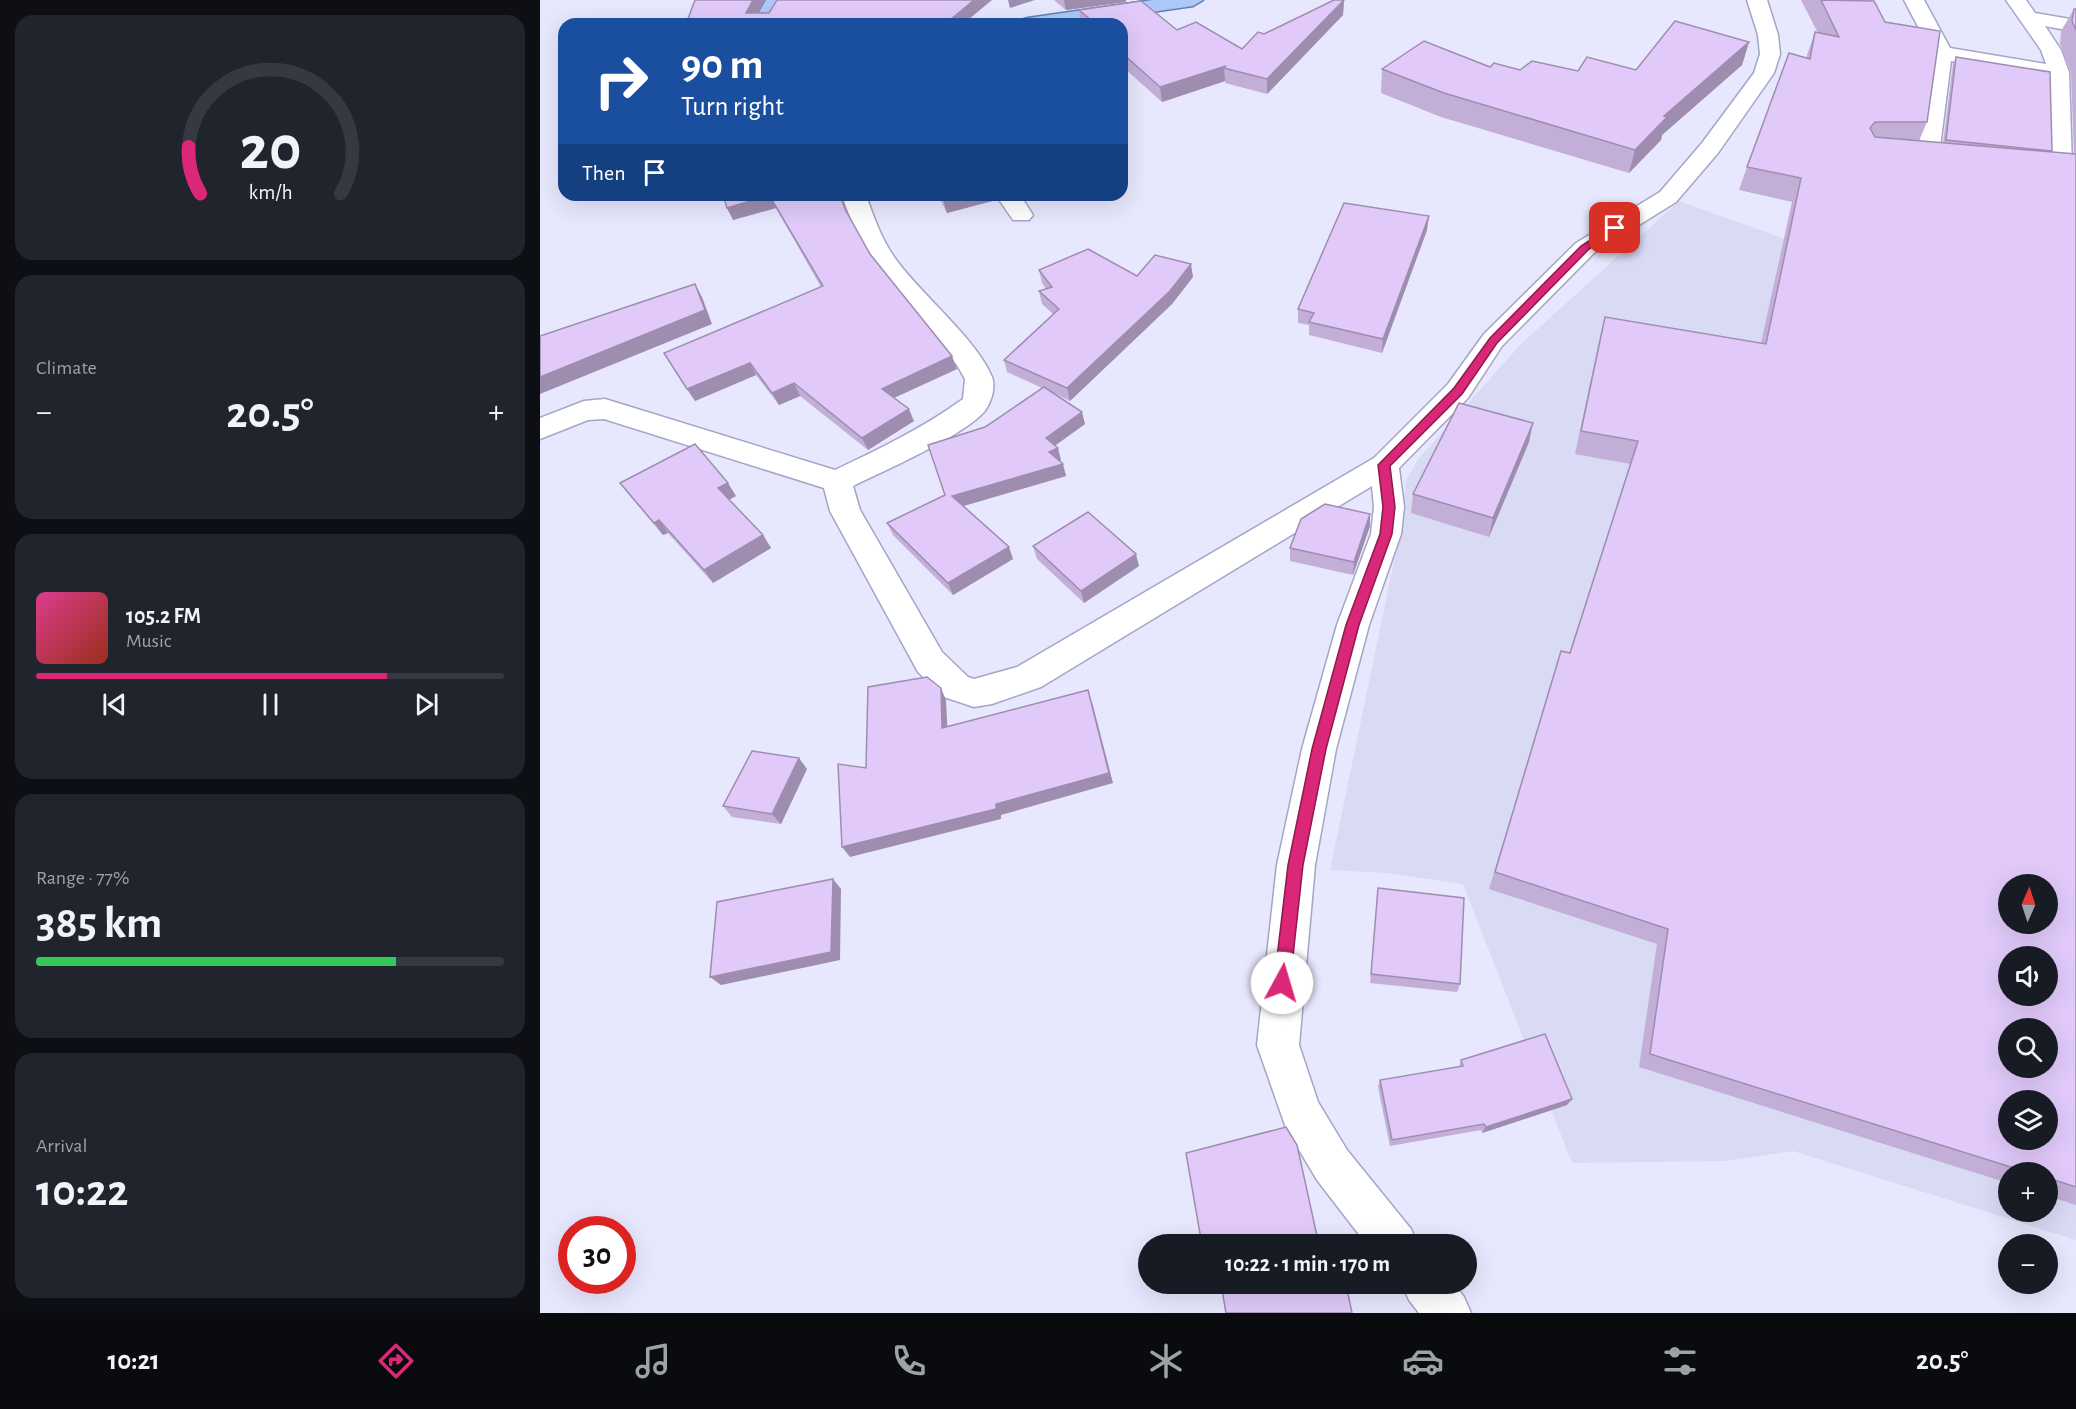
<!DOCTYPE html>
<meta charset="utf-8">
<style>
body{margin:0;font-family:"Alegreya Sans",sans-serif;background:#20242c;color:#f1f3f6;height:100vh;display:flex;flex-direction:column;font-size:22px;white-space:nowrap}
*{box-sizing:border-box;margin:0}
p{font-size:20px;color:#9ea1a6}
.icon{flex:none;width:33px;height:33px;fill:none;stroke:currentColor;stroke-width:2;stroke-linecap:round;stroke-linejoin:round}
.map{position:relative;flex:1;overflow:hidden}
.drawer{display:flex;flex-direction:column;gap:15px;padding:15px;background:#0d0f14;width:540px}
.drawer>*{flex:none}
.banner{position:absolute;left:18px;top:18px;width:570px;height:183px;border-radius:18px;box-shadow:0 6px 24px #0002;background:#1a4fa0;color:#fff;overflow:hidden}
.needle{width:39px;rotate:3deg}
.fabs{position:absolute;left:1458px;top:874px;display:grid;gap:12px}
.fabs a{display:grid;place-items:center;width:60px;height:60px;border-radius:50%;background:#171b24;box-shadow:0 6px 24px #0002;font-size:30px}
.speed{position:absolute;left:18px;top:1216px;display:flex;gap:12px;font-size:30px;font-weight:700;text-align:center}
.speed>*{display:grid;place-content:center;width:78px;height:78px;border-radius:50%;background:#171b24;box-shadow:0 6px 24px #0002;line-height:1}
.speed .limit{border:9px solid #d22;background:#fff;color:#111}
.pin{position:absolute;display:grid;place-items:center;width:51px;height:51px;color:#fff;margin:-26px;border-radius:12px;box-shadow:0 3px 9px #0006}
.me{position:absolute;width:66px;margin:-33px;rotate:6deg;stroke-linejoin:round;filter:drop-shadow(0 0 4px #0008)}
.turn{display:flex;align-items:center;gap:21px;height:126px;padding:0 24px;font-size:27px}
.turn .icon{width:78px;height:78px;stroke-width:2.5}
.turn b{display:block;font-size:42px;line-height:51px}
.then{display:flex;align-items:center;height:57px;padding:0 24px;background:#0003;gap:12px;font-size:22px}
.big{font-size:45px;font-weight:700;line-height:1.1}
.drawer .card{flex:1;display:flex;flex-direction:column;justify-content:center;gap:9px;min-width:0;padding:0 21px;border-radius:18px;background:#20242c}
.drawer .dial{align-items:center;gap:0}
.dial svg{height:156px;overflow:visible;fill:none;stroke:#363941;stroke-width:7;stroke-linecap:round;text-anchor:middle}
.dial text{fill:#f1f3f6;stroke:none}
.song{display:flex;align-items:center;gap:18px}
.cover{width:72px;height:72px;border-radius:9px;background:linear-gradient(135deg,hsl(330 70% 55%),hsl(10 70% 35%))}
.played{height:6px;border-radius:3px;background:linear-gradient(90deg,#db2777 75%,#363941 75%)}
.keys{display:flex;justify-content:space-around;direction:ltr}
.heat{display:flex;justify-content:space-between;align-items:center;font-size:33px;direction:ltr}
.charge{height:9px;border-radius:4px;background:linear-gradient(90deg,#34c759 77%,#363941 0)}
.trip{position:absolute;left:598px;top:1234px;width:339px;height:60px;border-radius:30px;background:#171b24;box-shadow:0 6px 24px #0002;font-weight:700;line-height:60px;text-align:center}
.dock{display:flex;height:96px;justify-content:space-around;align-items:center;background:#090b0e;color:#9ea1a6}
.dock .icon{width:42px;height:42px}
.dock .on{color:#db2777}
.dock b{font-size:27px;color:#f1f3f6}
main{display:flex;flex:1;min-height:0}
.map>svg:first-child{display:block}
</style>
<main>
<section class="drawer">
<div class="card dial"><svg viewBox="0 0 100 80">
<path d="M14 69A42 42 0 1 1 86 69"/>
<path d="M14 69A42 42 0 0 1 8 45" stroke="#db2777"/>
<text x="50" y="56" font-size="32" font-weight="700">20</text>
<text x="50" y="72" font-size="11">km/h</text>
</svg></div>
<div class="card"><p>Climate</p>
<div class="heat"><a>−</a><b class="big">20.5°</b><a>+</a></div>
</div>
<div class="card">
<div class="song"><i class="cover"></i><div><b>105.2 FM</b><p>Music</p></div></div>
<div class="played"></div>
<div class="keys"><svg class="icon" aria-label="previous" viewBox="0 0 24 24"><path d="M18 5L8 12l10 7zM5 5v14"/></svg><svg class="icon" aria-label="pause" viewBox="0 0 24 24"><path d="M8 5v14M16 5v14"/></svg><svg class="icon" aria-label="next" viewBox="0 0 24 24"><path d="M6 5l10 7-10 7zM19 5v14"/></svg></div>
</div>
<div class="card"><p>Range · 77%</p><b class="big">385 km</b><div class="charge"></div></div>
<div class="card"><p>Arrival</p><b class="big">10:22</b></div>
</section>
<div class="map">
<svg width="1536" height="1313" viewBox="0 0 1536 1313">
<rect width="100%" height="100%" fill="#e7e8fe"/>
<path fill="#d9daf4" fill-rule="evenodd" d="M1139,201L1270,248L1536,217V1240L1253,1151L1185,1161L1032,1163L923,884L847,873L790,870L861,528L866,480L879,458L982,343ZM1468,885H1508V924H1468ZM1468,957H1508V996H1468ZM1468,1029H1508V1068H1468ZM1468,1101H1508V1140H1468ZM1468,1173H1508V1212H1468Z"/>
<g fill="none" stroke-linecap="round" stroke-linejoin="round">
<defs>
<g id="minor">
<path d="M1207,0H1227L1238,35L1240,54L1234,73L1178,153L1136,202L1054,253L962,346L928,398L859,468L864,507L861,534L829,625L796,749L775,865L759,1045L778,1102L807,1150L871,1229L878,1245H827L777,1180L746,1128L717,1045L737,865L762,749L797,625L831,534L834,507L832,486L501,687L452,704L434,707L404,697L378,672L290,511L284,488L64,419L48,420L0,439V418L44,401L65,399L295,470C339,449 383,428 423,399L425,379L417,365C371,310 325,265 302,195H326C334,218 342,241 357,261C382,295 437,340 452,377C456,388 451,403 444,412C421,437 346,470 313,486L320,510L402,652L428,677L434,679L477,667L834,458L908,384L944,334L1036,243L1120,192L1162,143L1214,73L1220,54L1218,35Z"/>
<polygon points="1364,0 1384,0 1410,48 1506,64 1501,50 1466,0 1486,0 1495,13 1536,20 1536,32 1505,26 1521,50 1529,72 1532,166 1529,171 1513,171 1510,166 1509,77 1411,61 1399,155 1396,160 1380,160 1377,155 1392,53"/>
<polygon points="456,195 480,195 493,215 489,220 473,220"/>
<polygon points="862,1284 914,1284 924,1297 931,1313 879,1313 869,1300"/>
</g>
<g id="major">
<polygon points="226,0 246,0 232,24 212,24"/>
<polygon points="613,0 663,0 653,6 529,24 478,24 481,20 488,18"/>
</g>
</defs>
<use href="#minor" stroke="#a4a5c7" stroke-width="3"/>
<use href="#major" stroke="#617fb7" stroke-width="3"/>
<use href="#minor" fill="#fff" fill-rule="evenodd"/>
<use href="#major" fill="#adc8f8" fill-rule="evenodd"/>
</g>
<g fill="#c2aed7">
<polygon points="514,0 586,0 586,2 526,10"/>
<polygon points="804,0 803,15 727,94 685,83 685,81 622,102 582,66 582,24 541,24 539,10 637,30 702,49 724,34"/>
<polygon points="1261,0 1325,0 1387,122 1379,141 1403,143 1413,64 1416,57 1512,151 1511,152 1534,154 1531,72 1520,44 1521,31 1534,9 1536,9 1536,1205 1508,1196 1508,1173 1468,1173 1468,1183 1099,1067 1117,944 949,889 1021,651 1030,653 1090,464 1035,454 1059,341 1065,317 1221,343 1252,202 1199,190 1207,167 1266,58 1275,32 1278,33"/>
<polygon points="1209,42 1202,65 1122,135 1121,140 1089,173 901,117 841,93 842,69 950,67 980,70 1096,70"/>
<polygon points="183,195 245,195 246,197 305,209 330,254 417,369 354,398 374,421 328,450 260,396 239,405 216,375 155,401 124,353 281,287 236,208 193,220"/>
<polygon points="398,195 455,195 456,200 407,213"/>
<polygon points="887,230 842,353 769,335 769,325 758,323 758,309"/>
<polygon points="499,270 597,276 653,277 632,304 530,401 514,393 545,424 515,445 521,460 520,461 526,476 423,506 473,559 413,595 353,535 347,523 405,495 445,427 502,388 467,372 464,360 513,314 502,304 499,291 506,289 502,283"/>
<polygon points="989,442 949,537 871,513 873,494"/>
<polygon points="80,483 196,496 189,500 223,535 231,548 173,583 128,533 123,535 90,496"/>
<polygon points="830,514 830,526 813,575 750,561 750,548"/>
<polygon points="493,546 599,566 544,603 497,559"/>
<polygon points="267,769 241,824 192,817 183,806"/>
<polygon points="837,898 920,984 917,992 830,983"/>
<polygon points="921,1060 1027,1105 942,1133 941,1130 850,1146 838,1087 840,1080 919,1067"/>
</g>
<g fill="#9e8daf">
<polygon points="213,0 225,0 212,24 206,13"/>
<polygon points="434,0 452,0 423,24 403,24"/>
<polygon points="468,0 495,0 470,8"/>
<polygon points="524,0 586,0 586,2 526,10"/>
<polygon points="804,0 803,15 727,94 727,79"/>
<polygon points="1209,42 1202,65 1122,135 1121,140 1089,173 1095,150 1124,116"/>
<polygon points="686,66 684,68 685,81 622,102 620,87"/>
<polygon points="230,195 245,195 248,204 232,200 236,208 193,220 187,208"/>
<polygon points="420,195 455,195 456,200 407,213 403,199"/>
<polygon points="889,216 887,230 842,353 843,339"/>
<polygon points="651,264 653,277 632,304 530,401 527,388"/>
<polygon points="155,284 162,297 172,324 0,394 0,377"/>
<polygon points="412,356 417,369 347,401 342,389"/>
<polygon points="210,363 216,375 155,401 147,389"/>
<polygon points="254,383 260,396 239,405 232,393"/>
<polygon points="369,409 374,421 328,450 322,438"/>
<polygon points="542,412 545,424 509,450 506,438"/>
<polygon points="993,423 989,442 949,537 953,518"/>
<polygon points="518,448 521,460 512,464 509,452"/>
<polygon points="523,464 526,476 417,508 412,496"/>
<polygon points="188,483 196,496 186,501 178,488"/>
<polygon points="830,514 830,526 813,575 814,562"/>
<polygon points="119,520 128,533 123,535 114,523"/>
<polygon points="223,535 231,548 173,583 164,570"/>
<polygon points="469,547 473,559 413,595 408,583"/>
<polygon points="596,554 599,566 544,603 541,591"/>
<polygon points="401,688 406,700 408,740 402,728"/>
<polygon points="552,702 573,783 461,815 461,819 310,857 302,847 456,804"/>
<polygon points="259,758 267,769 241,824 232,814"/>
<polygon points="293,879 301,889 300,960 181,985 170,977"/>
<polygon points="1032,1099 1027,1105 942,1133 946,1127"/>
</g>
<g fill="#e1cafa" stroke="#9e8daf" stroke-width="1.5" fill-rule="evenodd">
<polygon points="155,0 213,0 206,13 229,13 237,0 434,0 410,20 403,24 146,24"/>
<polygon points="794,0 804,0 727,79 684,68 686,66 620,87 582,53 582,24 556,24 539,10 601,1 637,30 656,22 702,49 718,32 724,34"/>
<path d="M1281,0L1334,1L1345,22L1400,31L1387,122H1335L1330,128L1335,137L1536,154V1187L1508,1178V1173H1490L1110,1054L1128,929L955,872L1021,651L1030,653L1098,441L1041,431L1065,317L1226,344L1261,178L1207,167L1249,53L1270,59L1275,32L1299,37ZM1468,885H1508V924H1468ZM1468,957H1508V996H1468ZM1468,1029H1508V1068H1468ZM1468,1101H1508V1140H1468Z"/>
<polygon points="1534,9 1536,9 1536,30 1532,21"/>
<polygon points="1135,21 1209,42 1124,116 1127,117 1095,150 904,93 842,69 884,41 950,67 954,63 980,70 992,61 1038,71 1047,57 1096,70"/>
<polygon points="1416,57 1510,72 1512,151 1406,140"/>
<polygon points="183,195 230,195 187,208"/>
<polygon points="252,195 300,195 305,209 330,254 412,356 342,389 369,409 322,438 254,383 232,393 210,363 147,389 124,353 283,286 232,200"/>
<polygon points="401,195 420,195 403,199"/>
<polygon points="804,203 889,216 843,339 769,322 774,313 758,309"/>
<polygon points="548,249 597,276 615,255 651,264 630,291 527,388 464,360 519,309 499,291 512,287 499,270"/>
<polygon points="155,284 165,310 0,377 0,336"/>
<polygon points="504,387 542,412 506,438 518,448 509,452 523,464 412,496 469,547 408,583 347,523 405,495 388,445 445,427"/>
<polygon points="919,403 993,423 953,518 873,494"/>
<polygon points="155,444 188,483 178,488 223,535 164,570 119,520 114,523 80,483"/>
<polygon points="785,504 830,514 814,562 750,548 761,519"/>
<polygon points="548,512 596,554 541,591 493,546"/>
<polygon points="387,677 401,688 402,728 548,690 569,773 456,804 456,809 302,847 298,764 326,768 328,687"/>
<polygon points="212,751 259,758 232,814 183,806"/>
<polygon points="293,879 291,952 170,977 177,902"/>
<polygon points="838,888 924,898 920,984 831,974"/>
<polygon points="1005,1034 1032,1099 946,1127 944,1124 852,1140 840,1080 923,1066 921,1060"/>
<polygon points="746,1127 757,1145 779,1245 675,1245 675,1243 668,1245 662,1245 646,1153"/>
<polygon points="681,1284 806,1284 812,1313 686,1313"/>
</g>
<polygon fill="#db2777" stroke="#8e194d" stroke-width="1.5" points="1072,226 1080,228 1048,250 957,343 922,394 850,466 855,507 852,534 819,625 786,749 763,865 750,983 748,989 742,991 736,989 734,983 748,865 772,749 806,625 840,534 843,507 838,465 914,388 950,338 1041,246"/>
</svg>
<div class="fabs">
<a><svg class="needle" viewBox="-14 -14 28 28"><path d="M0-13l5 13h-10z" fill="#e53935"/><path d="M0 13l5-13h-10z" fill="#9ea1a6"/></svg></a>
<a><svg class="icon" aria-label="sound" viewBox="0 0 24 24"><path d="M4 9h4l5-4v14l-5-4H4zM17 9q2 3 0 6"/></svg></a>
<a><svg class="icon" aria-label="search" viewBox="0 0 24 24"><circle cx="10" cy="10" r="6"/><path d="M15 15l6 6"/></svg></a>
<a><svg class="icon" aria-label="layers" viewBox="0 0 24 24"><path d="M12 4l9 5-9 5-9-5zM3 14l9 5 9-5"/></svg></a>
<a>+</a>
<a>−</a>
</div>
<div class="speed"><div class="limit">30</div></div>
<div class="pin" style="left:1075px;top:228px;background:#d93025"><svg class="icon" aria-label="arrive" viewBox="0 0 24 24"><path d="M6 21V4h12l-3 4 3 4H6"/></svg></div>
<svg class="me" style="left:742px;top:983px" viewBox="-20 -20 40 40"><circle r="19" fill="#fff"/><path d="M0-13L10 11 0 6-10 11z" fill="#db2777"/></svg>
<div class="trip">10:22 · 1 min · 170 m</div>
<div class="banner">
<div class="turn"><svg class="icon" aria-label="right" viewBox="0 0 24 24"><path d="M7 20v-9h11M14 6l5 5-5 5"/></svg><div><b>90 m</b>Turn right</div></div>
<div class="then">Then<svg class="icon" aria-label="arrive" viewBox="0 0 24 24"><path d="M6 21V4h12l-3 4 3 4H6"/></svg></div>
</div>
</div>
</main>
<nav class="dock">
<b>10:21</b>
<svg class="icon on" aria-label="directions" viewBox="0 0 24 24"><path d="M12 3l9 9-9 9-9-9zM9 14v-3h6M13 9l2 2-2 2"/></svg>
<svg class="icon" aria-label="music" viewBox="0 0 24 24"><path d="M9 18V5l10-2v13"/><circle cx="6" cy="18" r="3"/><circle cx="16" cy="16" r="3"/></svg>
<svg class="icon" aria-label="phone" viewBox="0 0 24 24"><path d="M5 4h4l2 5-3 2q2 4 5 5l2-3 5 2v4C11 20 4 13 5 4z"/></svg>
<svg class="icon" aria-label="climate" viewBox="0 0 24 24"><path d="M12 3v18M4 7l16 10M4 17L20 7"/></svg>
<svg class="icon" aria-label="car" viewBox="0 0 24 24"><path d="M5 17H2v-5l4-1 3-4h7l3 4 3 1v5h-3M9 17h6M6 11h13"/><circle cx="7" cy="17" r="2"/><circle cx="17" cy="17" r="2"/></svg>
<svg class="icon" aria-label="filters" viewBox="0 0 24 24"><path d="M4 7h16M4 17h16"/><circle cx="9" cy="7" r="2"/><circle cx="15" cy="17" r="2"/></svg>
<b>20.5°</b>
</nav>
